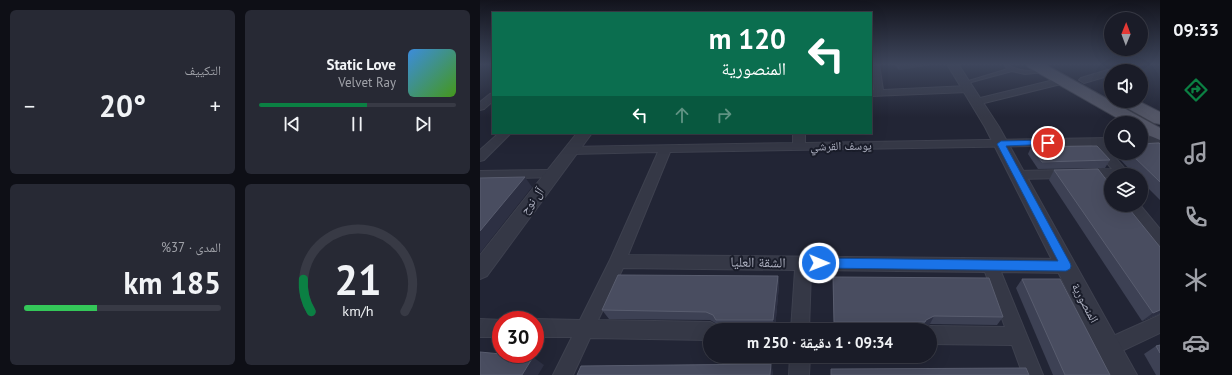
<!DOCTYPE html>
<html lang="ar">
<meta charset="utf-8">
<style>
body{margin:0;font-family:"PT Sans","Noto Naskh Arabic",sans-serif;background:#272934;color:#f1f3f6;direction:rtl;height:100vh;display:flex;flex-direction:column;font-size:15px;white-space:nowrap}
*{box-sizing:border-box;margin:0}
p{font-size:13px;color:#9fa1a8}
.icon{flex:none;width:22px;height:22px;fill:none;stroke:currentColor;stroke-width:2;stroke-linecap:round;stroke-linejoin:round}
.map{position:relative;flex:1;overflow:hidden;direction:ltr}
.drawer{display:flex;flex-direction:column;gap:10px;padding:10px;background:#0e0f16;width:480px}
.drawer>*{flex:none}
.guide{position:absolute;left:12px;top:12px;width:380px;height:122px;border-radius:0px;box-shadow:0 4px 16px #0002,0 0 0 1px #383a45;direction:rtl;background:#0b6e4f;color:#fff;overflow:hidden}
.needle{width:26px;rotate:1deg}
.fabs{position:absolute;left:624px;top:12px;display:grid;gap:8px}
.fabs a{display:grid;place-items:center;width:44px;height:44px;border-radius:50%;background:#1a1c28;box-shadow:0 4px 16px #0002,0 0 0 1px #383a45;font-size:20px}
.speed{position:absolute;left:12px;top:311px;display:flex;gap:8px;font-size:20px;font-weight:700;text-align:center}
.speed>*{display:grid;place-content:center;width:52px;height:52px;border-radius:50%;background:#1a1c28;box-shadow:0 4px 16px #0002,0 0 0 1px #383a45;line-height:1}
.speed .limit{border:6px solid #d22;background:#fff;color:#111}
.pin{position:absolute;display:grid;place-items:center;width:34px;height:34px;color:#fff;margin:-17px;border:2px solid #fff;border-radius:50%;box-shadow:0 1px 4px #0007}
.me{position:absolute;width:44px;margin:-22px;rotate:91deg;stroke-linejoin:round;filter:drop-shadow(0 0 3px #0008)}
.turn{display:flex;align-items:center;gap:14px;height:84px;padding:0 20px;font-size:18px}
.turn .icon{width:52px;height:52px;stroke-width:2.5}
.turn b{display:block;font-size:28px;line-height:34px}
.lanes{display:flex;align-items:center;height:38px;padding:0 20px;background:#0003;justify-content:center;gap:20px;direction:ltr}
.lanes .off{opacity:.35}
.big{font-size:30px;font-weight:700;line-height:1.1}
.drawer .card{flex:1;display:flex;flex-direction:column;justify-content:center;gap:6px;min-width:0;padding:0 14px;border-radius:6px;background:#272934}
.drawer .dial{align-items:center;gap:0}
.dial svg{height:104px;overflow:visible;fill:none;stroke:#383a45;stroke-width:7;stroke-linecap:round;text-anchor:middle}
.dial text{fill:#f1f3f6;stroke:none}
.song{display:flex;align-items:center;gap:12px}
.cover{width:48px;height:48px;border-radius:6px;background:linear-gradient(135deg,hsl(210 70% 55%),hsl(100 70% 35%))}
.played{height:4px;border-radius:2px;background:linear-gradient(90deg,#0b8043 55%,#383a45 55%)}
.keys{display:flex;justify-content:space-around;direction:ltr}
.heat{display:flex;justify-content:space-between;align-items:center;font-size:22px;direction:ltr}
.charge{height:6px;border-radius:3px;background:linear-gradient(90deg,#34c759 37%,#383a45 0)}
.drawer .tiles{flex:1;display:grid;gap:10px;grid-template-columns:repeat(2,1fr)}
.trip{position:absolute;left:223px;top:323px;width:234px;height:40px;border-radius:20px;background:#1a1c28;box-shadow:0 4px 16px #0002,0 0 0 1px #383a45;font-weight:700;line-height:40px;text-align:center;direction:rtl}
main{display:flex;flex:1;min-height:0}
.tabs{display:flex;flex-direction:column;width:72px;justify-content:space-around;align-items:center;background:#0a0b10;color:#9fa1a8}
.tabs .icon{width:28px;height:28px}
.tabs .on{color:#0b8043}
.tabs b{font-size:18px;color:#f1f3f6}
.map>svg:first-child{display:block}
</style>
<main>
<nav class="tabs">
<b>09:33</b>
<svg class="icon on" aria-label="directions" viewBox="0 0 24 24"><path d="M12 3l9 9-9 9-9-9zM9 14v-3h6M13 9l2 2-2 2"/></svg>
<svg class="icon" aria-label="music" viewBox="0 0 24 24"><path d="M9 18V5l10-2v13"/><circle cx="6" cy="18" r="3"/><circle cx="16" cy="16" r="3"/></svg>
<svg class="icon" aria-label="phone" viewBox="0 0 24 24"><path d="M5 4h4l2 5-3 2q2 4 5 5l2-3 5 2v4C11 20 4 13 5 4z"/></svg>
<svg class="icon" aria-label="climate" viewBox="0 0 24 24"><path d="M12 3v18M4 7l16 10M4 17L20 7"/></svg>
<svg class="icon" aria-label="car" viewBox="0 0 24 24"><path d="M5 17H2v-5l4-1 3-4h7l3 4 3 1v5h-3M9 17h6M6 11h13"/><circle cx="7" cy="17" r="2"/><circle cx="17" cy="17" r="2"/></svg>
</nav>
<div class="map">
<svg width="680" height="375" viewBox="0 0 680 375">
<rect width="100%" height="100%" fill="#222535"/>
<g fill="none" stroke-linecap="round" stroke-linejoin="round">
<defs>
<path id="service" d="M525,64H530V66C540,72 552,71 564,70L566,71L564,72L545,74L532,71L484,84L482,83L528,69L525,66Z"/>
<g id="minor">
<polygon points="391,64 399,64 403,90 488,86 493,89 488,92 391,96 391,90 394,90"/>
<polygon points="648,64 663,64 644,71 631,71 631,75 604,83 599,80 601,78"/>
<polygon points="582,78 585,79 587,81 585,83 496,105 491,102 492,100"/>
<polygon points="13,93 13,101 4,109 0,110 0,102 10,94"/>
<polygon points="19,133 31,133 4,160 0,161 0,150"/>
<polygon points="313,133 325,133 325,143 631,138 631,144 624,145 646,170 648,173 647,175 631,175 631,177 537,179 533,178 531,175 533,172 537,171 632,169 612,145 190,152 148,255 586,259 592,261 594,266 592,271 586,273 521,272 563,375 543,375 532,345 450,344 450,330 443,330 450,326 525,327 505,272 331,270 329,330 311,330 315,270 143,268 118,320 230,322 236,325 239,330 230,330 230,340 110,338 93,375 73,375 92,337 55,337 55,320 53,320 55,319 100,320 130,260 178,152 91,154 87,153 85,150 87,147 313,143"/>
<polygon points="680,136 680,142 661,143 661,137"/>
<polygon points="73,170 77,171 79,174 77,177 0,179 0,171"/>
<polygon points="645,205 660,205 680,229 680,245 675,243"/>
<polygon points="680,315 680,333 629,357 622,355 620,348 622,341"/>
<polygon points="0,319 23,320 21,320 21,337 0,337"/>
<polygon points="310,356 330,356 329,375 309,375"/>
</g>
<g id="tertiary">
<polygon points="467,64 478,64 519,127 657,375 630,375 505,127"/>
<polygon points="97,133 112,133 7,276 0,279 0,255"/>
</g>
<g id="primary">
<polygon points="546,64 564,64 680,128 680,140 661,132 661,123 646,123 548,67"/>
<polygon points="638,101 658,101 680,112 680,124 674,123 640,104"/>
</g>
</defs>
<use href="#service" stroke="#3e414f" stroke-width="2"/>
<use href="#minor" stroke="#3e414f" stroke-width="2"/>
<use href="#tertiary" stroke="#3e414f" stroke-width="2"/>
<use href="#primary" stroke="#3e414f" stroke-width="2"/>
<use href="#service" fill="#353846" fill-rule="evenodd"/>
<use href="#minor" fill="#353846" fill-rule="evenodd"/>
<use href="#tertiary" fill="#353846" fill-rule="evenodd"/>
<use href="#primary" fill="#535666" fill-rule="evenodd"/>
</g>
<g fill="#3d4154">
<polygon points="414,64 456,64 419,70"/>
<polygon points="680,144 680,200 661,181 661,175 655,175 635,154 636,153 661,153"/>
<polygon points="551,147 630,160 625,168 558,169 548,154"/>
<polygon points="574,170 680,247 680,314 662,321 569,180"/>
<polygon points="298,276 299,285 295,329 240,328 237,324 230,320 129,319 122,310"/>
<polygon points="353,277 523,317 517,325 450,324 443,328 442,330 354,330 353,286"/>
<polygon points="542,279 630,375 573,375 536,288"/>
<polygon points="680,345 680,375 676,375 664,354 676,346"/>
</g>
<g fill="#2d3043">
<polygon points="420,64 456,64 419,70"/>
<polygon points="45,177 52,187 0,253 0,231"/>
<polygon points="298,276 299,285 295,329 293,320"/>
<polygon points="680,310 680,313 679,314 662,321 673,313"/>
<polygon points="454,316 450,324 443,328 446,320"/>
<polygon points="53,357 64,365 58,375 42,375"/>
<polygon points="291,364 293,372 293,375 290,375"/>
</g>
<g fill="#494d60" stroke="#595d6f">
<polygon points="679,143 680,144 680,182 650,153 661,153 661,144"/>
<polygon points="617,146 630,160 562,162 551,147"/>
<polygon points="618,169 631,186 631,205 646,205 680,247 680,310 673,313 574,170"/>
<polygon points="45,177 0,231 0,178"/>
<polygon points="138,275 298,276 293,320 236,320 233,315 226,312 122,310"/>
<polygon points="353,277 509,278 523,317 454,316 446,320 445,322 354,322"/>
<polygon points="542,279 580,279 630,375 585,375"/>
<polygon points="680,345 680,353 676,346"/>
<polygon points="0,352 53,357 42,375 0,375"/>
<polygon points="291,364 290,375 97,375 101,366"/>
<polygon points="546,368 549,375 351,375 351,369"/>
</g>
<linearGradient id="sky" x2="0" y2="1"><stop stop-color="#13141d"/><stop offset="0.55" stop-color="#3e465c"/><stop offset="1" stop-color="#3e465c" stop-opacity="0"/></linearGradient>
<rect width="680" height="117" fill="url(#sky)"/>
<polygon fill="#1a73e8" stroke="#114b97" points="568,140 572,143 571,144 526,146 590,263 591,266 590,269 586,271 339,268 335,266 333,263 335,260 339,258 578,261 517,144 521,141"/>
<g text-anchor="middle" stroke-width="4" stroke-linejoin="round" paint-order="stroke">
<g font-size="12" fill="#afb2c2" stroke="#1a1d2a">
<text transform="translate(361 146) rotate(-1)" y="4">يوسف القرشي</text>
<text transform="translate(52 201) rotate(-53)" y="4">آل نوح</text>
<text transform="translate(605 303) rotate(62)" y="4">المنصورية</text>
</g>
<g font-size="14" fill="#afb2c2" stroke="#1a1d2a">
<text transform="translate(278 262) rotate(1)" y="5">الشقة العليا</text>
</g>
</g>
</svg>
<div class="fabs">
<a><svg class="needle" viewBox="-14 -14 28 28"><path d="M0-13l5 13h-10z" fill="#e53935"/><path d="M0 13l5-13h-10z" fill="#9fa1a8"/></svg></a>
<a><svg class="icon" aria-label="sound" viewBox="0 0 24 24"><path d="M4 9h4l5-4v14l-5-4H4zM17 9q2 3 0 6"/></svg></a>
<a><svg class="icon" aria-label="search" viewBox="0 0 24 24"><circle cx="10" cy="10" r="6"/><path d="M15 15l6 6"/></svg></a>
<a><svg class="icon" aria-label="layers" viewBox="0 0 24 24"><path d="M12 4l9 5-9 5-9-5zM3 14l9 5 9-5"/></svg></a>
</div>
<div class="speed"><div class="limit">30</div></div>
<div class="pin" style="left:568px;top:143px;background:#d93025"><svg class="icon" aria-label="arrive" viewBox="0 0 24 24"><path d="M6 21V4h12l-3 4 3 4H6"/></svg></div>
<svg class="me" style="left:339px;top:263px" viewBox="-20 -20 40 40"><circle r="17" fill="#1a73e8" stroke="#fff" stroke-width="3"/><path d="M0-11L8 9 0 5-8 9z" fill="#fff"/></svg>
<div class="trip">09:34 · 1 دقيقة · 250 m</div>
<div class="guide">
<div class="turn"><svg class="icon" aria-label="left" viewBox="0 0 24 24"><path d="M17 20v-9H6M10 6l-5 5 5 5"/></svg><div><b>120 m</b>المنصورية</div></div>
<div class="lanes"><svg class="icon" aria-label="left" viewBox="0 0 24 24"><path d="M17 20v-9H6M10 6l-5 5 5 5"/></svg><svg class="icon off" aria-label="ahead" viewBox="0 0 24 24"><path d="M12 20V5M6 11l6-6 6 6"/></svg><svg class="icon off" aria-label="right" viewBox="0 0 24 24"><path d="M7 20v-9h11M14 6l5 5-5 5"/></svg></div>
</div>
</div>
<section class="drawer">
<div class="tiles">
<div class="card">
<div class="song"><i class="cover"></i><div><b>Static Love</b><p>Velvet Ray</p></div></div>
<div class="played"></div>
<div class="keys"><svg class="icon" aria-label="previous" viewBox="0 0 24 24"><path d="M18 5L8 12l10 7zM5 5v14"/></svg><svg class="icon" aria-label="pause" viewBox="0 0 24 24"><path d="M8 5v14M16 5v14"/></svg><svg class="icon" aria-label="next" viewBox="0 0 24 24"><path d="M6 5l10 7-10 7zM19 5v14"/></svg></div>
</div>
<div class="card"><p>التكييف</p>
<div class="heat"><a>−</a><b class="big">20°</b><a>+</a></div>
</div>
<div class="card dial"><svg viewBox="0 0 100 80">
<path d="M14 69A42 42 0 1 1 86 69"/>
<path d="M14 69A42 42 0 0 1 8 44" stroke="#0b8043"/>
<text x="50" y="56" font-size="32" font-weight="700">21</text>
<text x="50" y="72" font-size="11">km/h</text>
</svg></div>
<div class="card"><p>المدى · 37%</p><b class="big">185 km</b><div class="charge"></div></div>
</div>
</section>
</main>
